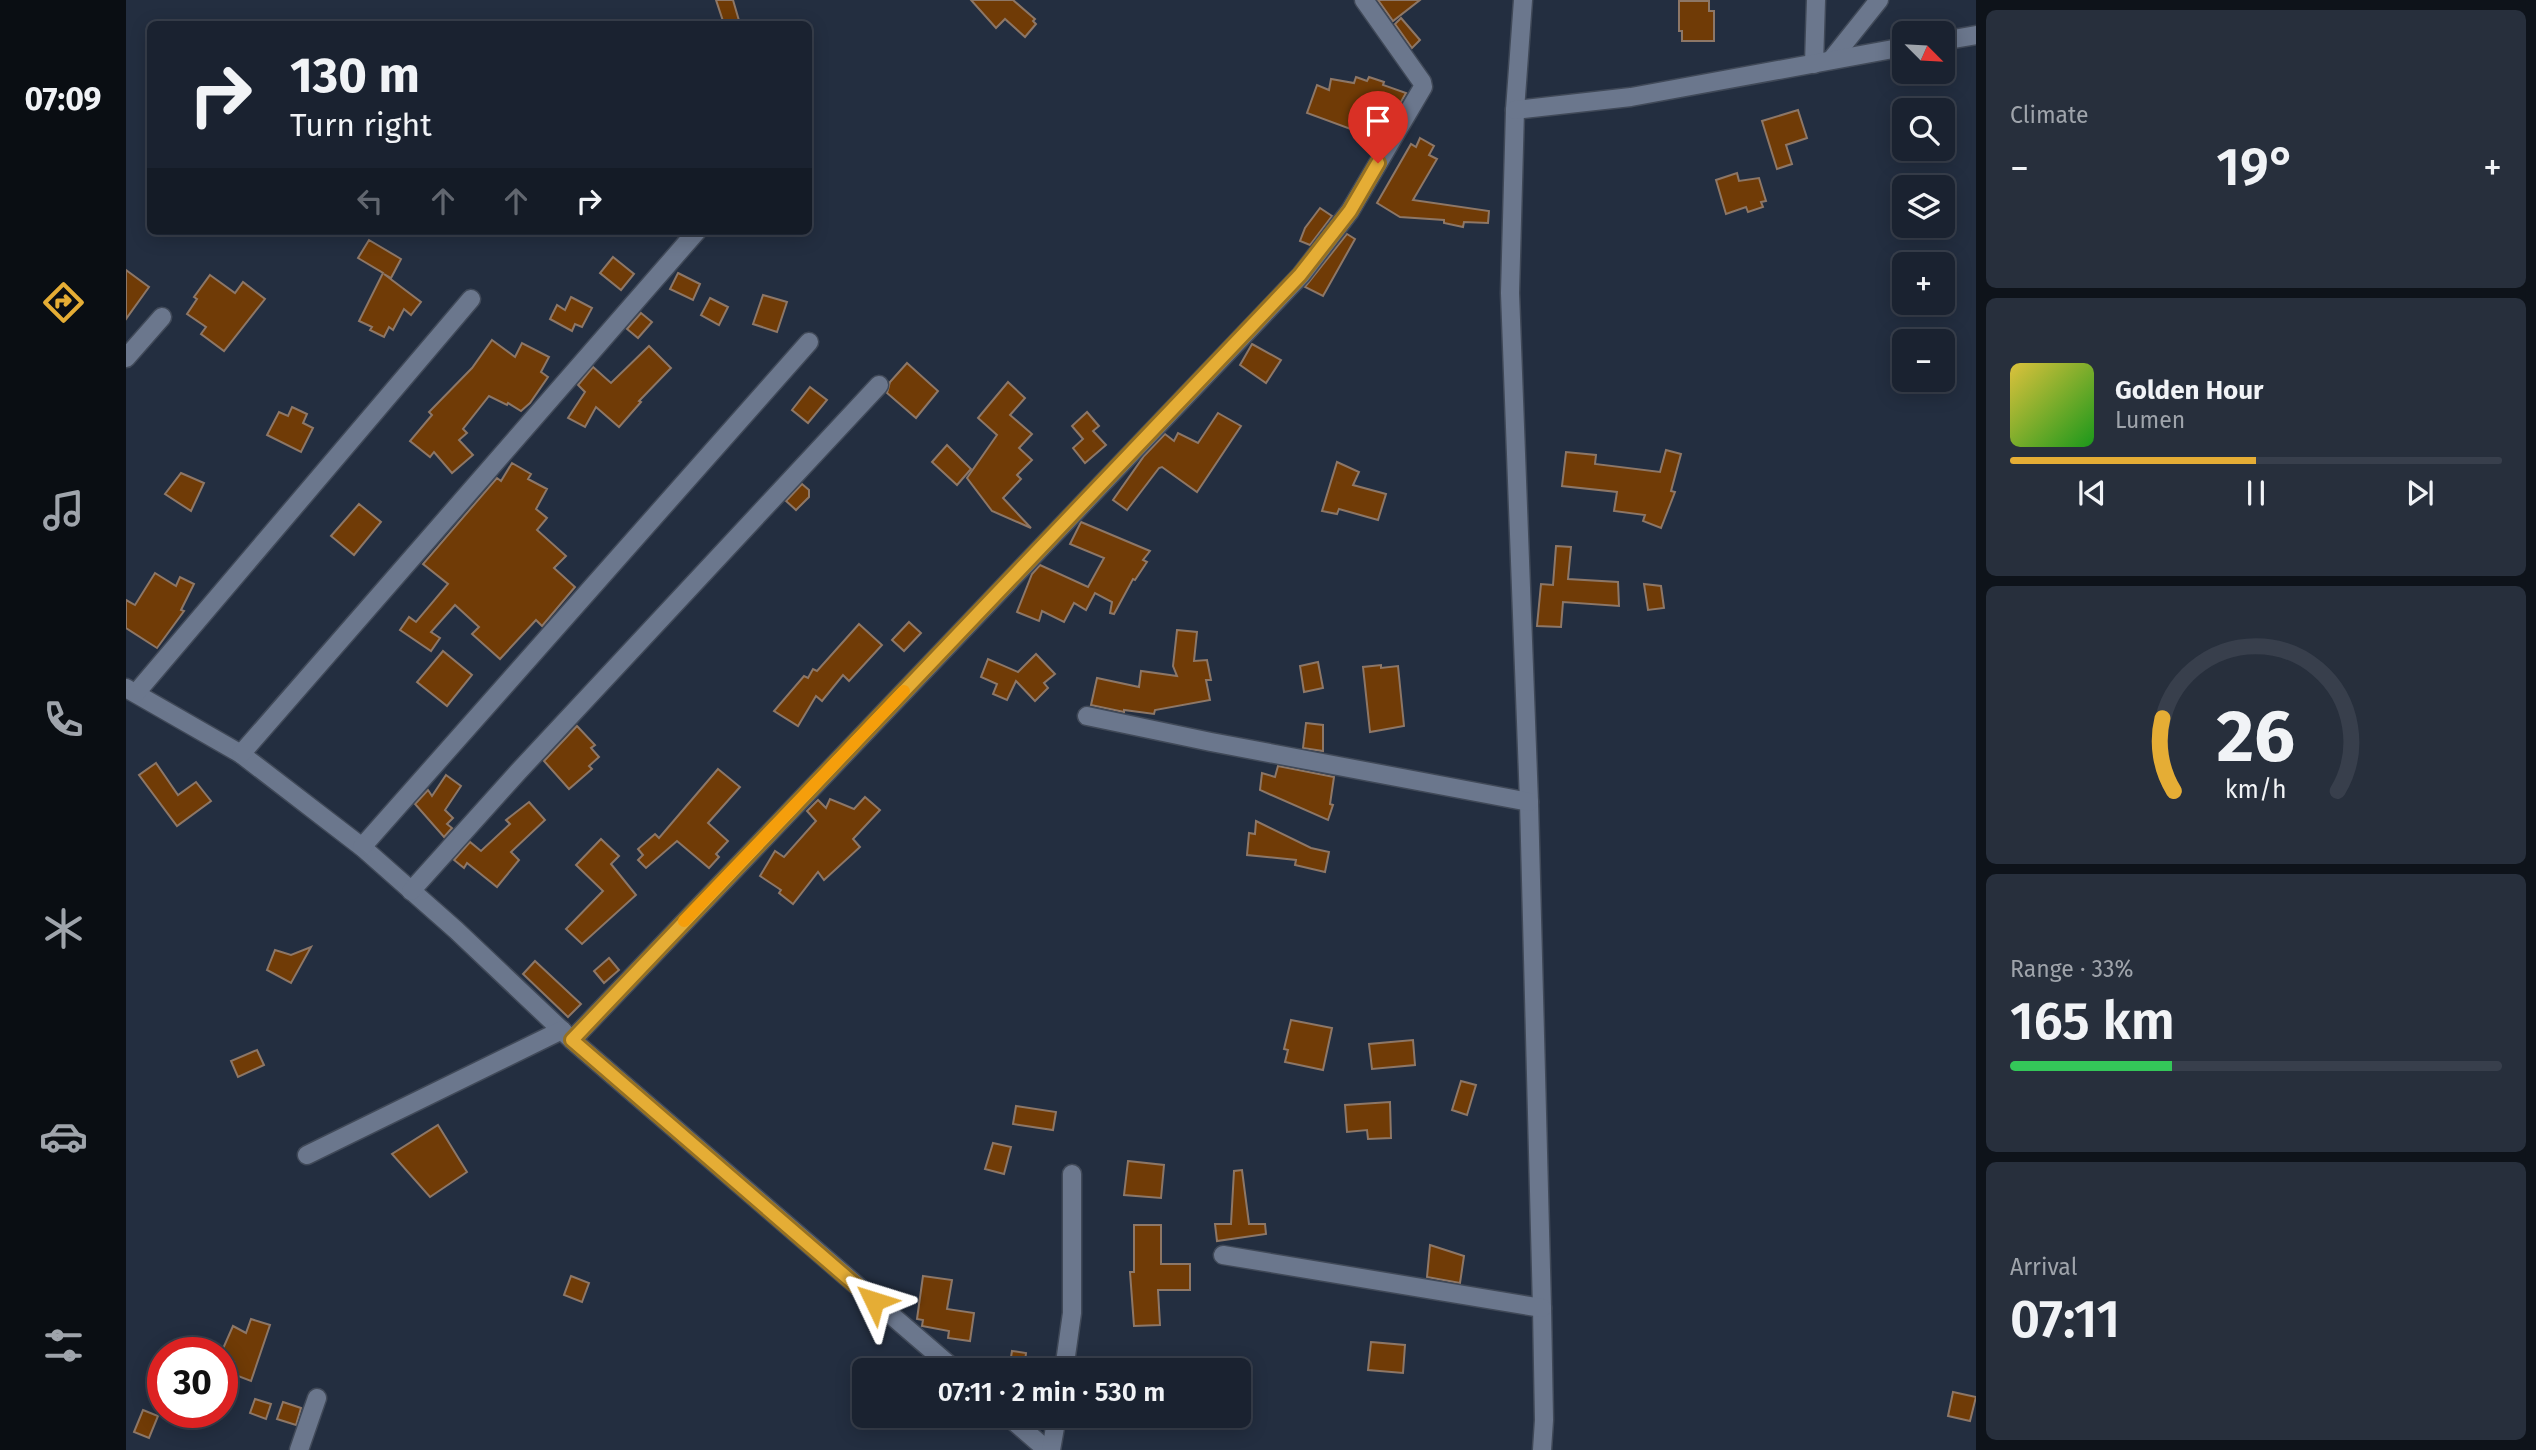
<!DOCTYPE html>
<meta charset="utf-8">
<style>
body{margin:0;font-family:"Fira Sans",sans-serif;background:#272f3c;color:#f1f3f6;height:100vh;display:flex;flex-direction:column;font-size:26px;white-space:nowrap}
*{box-sizing:border-box;margin:0}
p{font-size:23px;color:#9fa4ab}
.icon{flex:none;width:38px;height:38px;fill:none;stroke:currentColor;stroke-width:2;stroke-linecap:round;stroke-linejoin:round}
.map{position:relative;flex:1;overflow:hidden}
.side{display:flex;flex-direction:column;gap:10px;padding:10px;background:#0e131a;width:560px}
.side>*{flex:none}
.guide{position:absolute;left:21px;top:21px;width:665px;height:214px;border-radius:10px;box-shadow:0 4px 18px #0003,0 0 0 2px #383f4c;background:#1a2230;color:#f1f3f6;overflow:hidden}
.needle{width:46px;rotate:114deg}
.tools{position:absolute;left:1766px;top:21px;display:grid;gap:14px}
.tools a{display:grid;place-items:center;width:63px;height:63px;border-radius:10px;background:#1a2230;box-shadow:0 4px 18px #0003,0 0 0 2px #383f4c;font-size:35px}
.speed{position:absolute;left:21px;top:1337px;display:flex;gap:14px;font-size:35px;font-weight:700;text-align:center}
.speed>*{display:grid;place-content:center;width:91px;height:91px;border-radius:50%;background:#1a2230;box-shadow:0 4px 18px #0003,0 0 0 2px #383f4c;line-height:1}
.speed .limit{border:10px solid #d22;background:#fff;color:#111}
.pin{position:absolute;display:grid;place-items:center;width:60px;height:60px;color:#fff;margin:-72px -30px;border-radius:50% 50% 50% 0;rotate:-45deg;box-shadow:0 0 7px #0007}
.pin .icon{rotate:45deg}
.me{position:absolute;width:77px;margin:-38px;rotate:311deg;stroke-linejoin:round;filter:drop-shadow(0 0 5px #0008)}
.turn{display:flex;align-items:center;gap:24px;height:147px;padding:0 28px;font-size:32px}
.turn .icon{width:91px;height:91px;stroke-width:2.5}
.turn b{display:block;font-size:49px;line-height:60px}
.lanes{display:flex;align-items:center;height:66px;padding:0 28px;background:#0003;justify-content:center;gap:35px;direction:ltr}
.lanes .off{opacity:.35}
.big{font-size:52px;font-weight:600;line-height:1.1}
.side .tile{flex:1;display:flex;flex-direction:column;justify-content:center;gap:10px;min-width:0;padding:0 24px;border-radius:10px;background:#272f3c}
.side .dial{align-items:center;gap:0}
.dial svg{height:182px;overflow:visible;fill:none;stroke:#383f4c;stroke-width:7;stroke-linecap:round;text-anchor:middle}
.dial text{fill:#f1f3f6;stroke:none}
.song{display:flex;align-items:center;gap:21px}
.cover{width:84px;height:84px;border-radius:10px;background:linear-gradient(135deg,hsl(50 70% 55%),hsl(120 70% 35%))}
.played{height:7px;border-radius:4px;background:linear-gradient(90deg,#e5ad35 50%,#383f4c 50%)}
.keys{display:flex;justify-content:space-around;direction:ltr}
.heat{display:flex;justify-content:space-between;align-items:center;font-size:38px;direction:ltr}
.charge{height:10px;border-radius:5px;background:linear-gradient(90deg,#34c759 33%,#383f4c 0)}
.trip{position:absolute;left:726px;top:1358px;width:399px;height:70px;border-radius:10px;background:#1a2230;box-shadow:0 4px 18px #0003,0 0 0 2px #383f4c;font-weight:600;line-height:70px;text-align:center}
main{display:flex;flex:1;min-height:0}
.tabs{display:flex;flex-direction:column;width:126px;justify-content:space-around;align-items:center;background:#0a0e13;color:#9fa4ab}
.tabs .icon{width:49px;height:49px}
.tabs .selected{color:#e5ad35}
.tabs b{font-size:32px;color:#f1f3f6}
.map>svg:first-child{display:block}
</style>
<main>
<nav class="tabs">
<b>07:09</b>
<svg class="icon selected" aria-label="directions" viewBox="0 0 24 24"><path d="M12 3l9 9-9 9-9-9zM9 14v-3h6M13 9l2 2-2 2"/></svg>
<svg class="icon" aria-label="music" viewBox="0 0 24 24"><path d="M9 18V5l10-2v13"/><circle cx="6" cy="18" r="3"/><circle cx="16" cy="16" r="3"/></svg>
<svg class="icon" aria-label="phone" viewBox="0 0 24 24"><path d="M5 4h4l2 5-3 2q2 4 5 5l2-3 5 2v4C11 20 4 13 5 4z"/></svg>
<svg class="icon" aria-label="climate" viewBox="0 0 24 24"><path d="M12 3v18M4 7l16 10M4 17L20 7"/></svg>
<svg class="icon" aria-label="car" viewBox="0 0 24 24"><path d="M5 17H2v-5l4-1 3-4h7l3 4 3 1v5h-3M9 17h6M6 11h13"/><circle cx="7" cy="17" r="2"/><circle cx="17" cy="17" r="2"/></svg>
<svg class="icon" aria-label="filters" viewBox="0 0 24 24"><path d="M4 7h16M4 17h16"/><circle cx="9" cy="7" r="2"/><circle cx="15" cy="17" r="2"/></svg>
</nav>
<div class="map">
<svg width="1850" height="1450" viewBox="0 0 1850 1450">
<rect width="100%" height="100%" fill="#232e40"/>
<g fill="#703b06" stroke="#8d7767" stroke-width="2">
<polygon points="590,0 607,0 614,24 598,24"/>
<polygon points="845,0 887,0 909,19 907,21 910,24 899,37 879,19 870,28"/>
<polygon points="1252,0 1294,0 1267,21"/>
<polygon points="1553,1 1583,1 1583,11 1588,11 1588,41 1556,41 1556,31 1553,31"/>
<polygon points="1275,18 1294,40 1286,48 1269,24"/>
<polygon points="1230,77 1241,81 1243,77 1258,82 1257,85 1280,93 1256,135 1232,126 1230,131 1181,113 1191,85 1203,90 1205,79 1228,83"/>
<polygon points="1672,110 1681,138 1660,145 1666,164 1651,169 1636,121"/>
<polygon points="1294,138 1308,146 1303,155 1311,159 1287,200 1363,211 1362,223 1338,222 1337,227 1318,223 1318,220 1274,217 1251,203 1285,144 1290,147"/>
<polygon points="1611,173 1613,181 1633,178 1640,201 1635,202 1637,207 1622,212 1620,207 1600,214 1590,180"/>
<polygon points="1194,208 1206,216 1184,245 1174,241 1179,228"/>
<polygon points="1221,234 1229,239 1197,296 1179,287"/>
<polygon points="243,240 275,259 265,278 258,274 295,302 285,315 278,309 267,330 263,327 258,337 244,330 246,327 233,321 257,273 232,258"/>
<polygon points="487,257 508,274 495,290 474,273"/>
<polygon points="0,270 23,287 0,319"/>
<polygon points="552,273 574,284 567,300 544,289"/>
<polygon points="84,275 109,293 117,282 139,299 98,351 75,334 80,327 61,314 71,299 68,297"/>
<polygon points="637,295 661,302 651,332 627,324"/>
<polygon points="445,297 466,308 456,327 449,324 446,331 424,319 431,305 439,310"/>
<polygon points="584,298 602,307 593,325 575,315"/>
<polygon points="515,313 526,322 512,338 501,329"/>
<polygon points="366,340 389,357 396,343 423,357 415,372 422,377 404,403 395,411 382,403 381,405 363,396 337,429 341,433 333,440 347,455 326,473 308,452 304,457 284,441 306,415 303,412 346,368"/>
<polygon points="1126,344 1155,360 1140,383 1114,365"/>
<polygon points="523,346 545,368 513,401 515,402 493,427 470,407 459,427 442,418 459,392 452,385 467,367 485,383"/>
<polygon points="781,363 812,391 790,418 761,393 764,382"/>
<polygon points="882,382 899,398 884,415 906,434 893,448 906,460 891,475 895,479 877,498 905,528 866,511 841,478 871,435 852,418"/>
<polygon points="684,387 701,400 682,423 666,410"/>
<polygon points="166,407 181,414 177,423 187,428 175,452 141,435 153,412 162,416"/>
<polygon points="961,412 973,426 967,431 980,445 959,463 947,448 957,439 946,426"/>
<polygon points="1092,413 1115,426 1071,492 1036,467 1033,468 1001,510 987,500 1018,456 1039,434 1048,441 1052,433 1072,443"/>
<polygon points="821,445 845,469 831,485 806,462"/>
<polygon points="1540,450 1555,454 1545,491 1549,492 1535,528 1517,521 1519,515 1488,511 1491,492 1436,486 1440,452 1470,455 1469,464 1534,472"/>
<polygon points="1211,462 1233,472 1227,485 1260,494 1252,520 1213,509 1211,514 1196,511"/>
<polygon points="386,463 405,474 402,479 421,489 410,509 421,518 411,530 440,556 428,568 449,587 416,626 410,620 374,659 346,634 353,627 329,605 305,632 314,638 305,651 274,630 283,617 290,622 322,584 297,564 371,478 375,481"/>
<polygon points="55,473 78,483 65,511 39,494"/>
<polygon points="676,484 683,490 683,497 670,510 660,501"/>
<polygon points="233,504 255,522 228,555 205,536"/>
<polygon points="955,522 1024,551 1017,560 1021,562 1009,580 1007,579 988,614 984,613 986,602 969,593 960,610 948,603 938,622 916,611 913,621 891,612 906,574 914,565 962,587 978,558 944,544"/>
<polygon points="1430,546 1445,547 1442,579 1492,582 1493,606 1437,602 1435,627 1411,626 1415,584 1427,585"/>
<polygon points="29,573 50,586 54,577 68,584 55,610 58,611 31,648 0,628 0,600 9,605"/>
<polygon points="1518,584 1535,586 1538,608 1522,610"/>
<polygon points="783,622 795,633 778,651 766,640"/>
<polygon points="733,624 756,645 723,681 717,675 696,701 690,696 672,726 648,711 678,676 682,678 687,669 691,671"/>
<polygon points="1051,630 1071,632 1068,661 1081,660 1085,680 1080,680 1084,700 1029,710 1028,714 998,710 998,712 965,705 971,678 1013,687 1015,671 1051,676 1047,666"/>
<polygon points="317,651 346,675 321,706 291,682"/>
<polygon points="910,654 929,674 918,683 922,688 909,701 890,681 881,700 867,694 871,684 855,677 862,659 892,672"/>
<polygon points="1192,662 1197,688 1178,692 1174,666"/>
<polygon points="1255,665 1255,668 1272,666 1278,726 1244,732 1237,667"/>
<polygon points="1180,723 1197,725 1197,751 1177,748"/>
<polygon points="451,726 469,745 465,748 473,757 463,766 466,769 443,789 418,761"/>
<polygon points="30,763 52,795 70,782 85,801 51,826 13,775"/>
<polygon points="1152,766 1208,777 1204,804 1207,805 1202,820 1134,790 1136,773 1149,777"/>
<polygon points="592,769 614,787 582,823 602,841 590,854 593,857 583,868 551,841 520,868 512,860 517,855 512,849 529,834 533,838"/>
<polygon points="320,775 335,786 319,810 327,818 321,824 326,828 318,837 289,804 302,790 306,796"/>
<polygon points="739,797 754,810 727,839 734,847 698,880 692,872 667,904 653,893 655,890 634,876 649,851 658,857 690,821 681,811 692,800 700,808 704,799 728,809"/>
<polygon points="403,802 419,820 385,852 393,860 371,887 341,863 338,868 328,860 344,842 355,851 384,824 380,820"/>
<polygon points="1130,821 1185,848 1203,852 1199,872 1169,865 1170,860 1121,855 1123,833 1129,834"/>
<polygon points="475,839 493,856 485,864 510,895 456,944 440,929 477,891 450,865"/>
<polygon points="185,947 165,983 141,970 149,950 165,955"/>
<polygon points="483,958 493,970 478,983 468,971"/>
<polygon points="409,961 455,1004 442,1017 397,974"/>
<polygon points="1165,1020 1206,1028 1197,1070 1159,1062 1162,1050 1158,1049"/>
<polygon points="1287,1040 1289,1065 1246,1069 1243,1044"/>
<polygon points="131,1050 138,1065 112,1077 105,1061"/>
<polygon points="1335,1081 1350,1085 1341,1115 1326,1110"/>
<polygon points="1264,1102 1265,1138 1242,1139 1241,1130 1221,1132 1219,1105"/>
<polygon points="890,1106 930,1112 927,1130 887,1124"/>
<polygon points="312,1125 341,1172 304,1197 266,1154"/>
<polygon points="867,1143 885,1147 878,1174 859,1169"/>
<polygon points="1002,1161 1038,1165 1035,1198 998,1195"/>
<polygon points="1116,1170 1123,1224 1139,1224 1140,1234 1091,1241 1089,1224 1105,1224 1108,1171"/>
<polygon points="1008,1225 1035,1225 1035,1264 1064,1264 1064,1290 1032,1290 1034,1325 1008,1326 1004,1272 1008,1272"/>
<polygon points="1304,1245 1338,1256 1334,1283 1301,1277"/>
<polygon points="445,1276 463,1283 456,1302 438,1295"/>
<polygon points="797,1276 826,1280 821,1309 848,1313 844,1341 822,1338 823,1331 796,1326 797,1320 791,1319"/>
<polygon points="125,1319 144,1325 125,1381 104,1373 108,1362 96,1357 95,1353 107,1326 120,1333"/>
<polygon points="1245,1342 1279,1345 1277,1373 1242,1370"/>
<polygon points="886,1351 900,1353 898,1370 883,1369"/>
<polygon points="1827,1392 1850,1397 1844,1421 1822,1416"/>
<polygon points="129,1399 145,1404 140,1419 124,1413"/>
<polygon points="157,1402 175,1408 170,1425 151,1419"/>
<polygon points="17,1410 32,1416 23,1438 8,1432"/>
</g>
<g fill="none" stroke-linecap="round" stroke-linejoin="round">
<defs>
<g id="minor">
<polyline points="1397,0 1389,110 1384,293 1403,802 1416,1308 1418,1420 1416,1450"/>
<polyline points="1816,41 1850,35"/>
<polyline points="1705,60 1753,0"/>
<polyline points="1688,64 1690,0"/>
<polyline points="1389,110 1505,97 1778,47"/>
<polyline points="0,358 36,317"/>
<polyline points="0,688 115,754 236,847 330,930 446,1040 829,1370"/>
<polyline points="10,693 345,299"/>
<polyline points="961,716 1085,742 1403,802"/>
<polyline points="115,754 571,231"/>
<polyline points="236,847 683,342"/>
<polyline points="285,891 392,772 753,385"/>
<polyline points="446,1040 1175,275 1224,211 1297,87 1296,82 1238,0"/>
<polyline points="181,1155 436,1030"/>
<polyline points="1097,1255 1416,1308"/>
<polyline points="938,1370 946,1313 946,1174"/>
<polyline points="882,1416 921,1450"/>
<polyline points="173,1450 191,1398"/>
<polyline points="925,1450 931,1416"/>
</g>
</defs>
<use href="#minor" stroke="#404958" stroke-width="21"/>
<use href="#minor" stroke="#6b778d" stroke-width="18"/>
</g>
<g fill="none" stroke-linecap="round" stroke-linejoin="round">
<defs>
<polyline id="route" points="748,1301 446,1040 1174,275 1224,211 1252,163"/>
</defs>
<use href="#route" stroke="#957022" stroke-width="18"/>
<use href="#route" stroke="#e5ad35" stroke-width="12"/>
<polyline stroke="#f59e0b" stroke-width="12" points="558,921 778,691"/>
</g>
</svg>
<div class="tools">
<a><svg class="needle" viewBox="-14 -14 28 28"><path d="M0-13l5 13h-10z" fill="#e53935"/><path d="M0 13l5-13h-10z" fill="#9fa4ab"/></svg></a>
<a><svg class="icon" aria-label="search" viewBox="0 0 24 24"><circle cx="10" cy="10" r="6"/><path d="M15 15l6 6"/></svg></a>
<a><svg class="icon" aria-label="layers" viewBox="0 0 24 24"><path d="M12 4l9 5-9 5-9-5zM3 14l9 5 9-5"/></svg></a>
<a>+</a>
<a>−</a>
</div>
<div class="speed"><div class="limit">30</div></div>
<div class="pin" style="left:1252px;top:163px;background:#d93025"><svg class="icon" aria-label="arrive" viewBox="0 0 24 24"><path d="M6 21V4h12l-3 4 3 4H6"/></svg></div>
<svg class="me" style="left:748px;top:1301px" viewBox="-20 -20 40 40"><path d="M0-17L14 15 0 8-14 15z" fill="#e5ad35" stroke="#fff" stroke-width="4"/></svg>
<div class="trip">07:11 · 2 min · 530 m</div>
<div class="guide">
<div class="turn"><svg class="icon" aria-label="right" viewBox="0 0 24 24"><path d="M7 20v-9h11M14 6l5 5-5 5"/></svg><div><b>130 m</b>Turn right</div></div>
<div class="lanes"><svg class="icon off" aria-label="left" viewBox="0 0 24 24"><path d="M17 20v-9H6M10 6l-5 5 5 5"/></svg><svg class="icon off" aria-label="ahead" viewBox="0 0 24 24"><path d="M12 20V5M6 11l6-6 6 6"/></svg><svg class="icon off" aria-label="ahead" viewBox="0 0 24 24"><path d="M12 20V5M6 11l6-6 6 6"/></svg><svg class="icon" aria-label="right" viewBox="0 0 24 24"><path d="M7 20v-9h11M14 6l5 5-5 5"/></svg></div>
</div>
</div>
<section class="side">
<div class="tile"><p>Climate</p>
<div class="heat"><a>−</a><b class="big">19°</b><a>+</a></div>
</div>
<div class="tile">
<div class="song"><i class="cover"></i><div><b>Golden Hour</b><p>Lumen</p></div></div>
<div class="played"></div>
<div class="keys"><svg class="icon" aria-label="previous" viewBox="0 0 24 24"><path d="M18 5L8 12l10 7zM5 5v14"/></svg><svg class="icon" aria-label="pause" viewBox="0 0 24 24"><path d="M8 5v14M16 5v14"/></svg><svg class="icon" aria-label="next" viewBox="0 0 24 24"><path d="M6 5l10 7-10 7zM19 5v14"/></svg></div>
</div>
<div class="tile dial"><svg viewBox="0 0 100 80">
<path d="M14 69A42 42 0 1 1 86 69"/>
<path d="M14 69A42 42 0 0 1 9 37" stroke="#e5ad35"/>
<text x="50" y="56" font-size="32" font-weight="700">26</text>
<text x="50" y="72" font-size="11">km/h</text>
</svg></div>
<div class="tile"><p>Range · 33%</p><b class="big">165 km</b><div class="charge"></div></div>
<div class="tile"><p>Arrival</p><b class="big">07:11</b></div>
</section>
</main>
